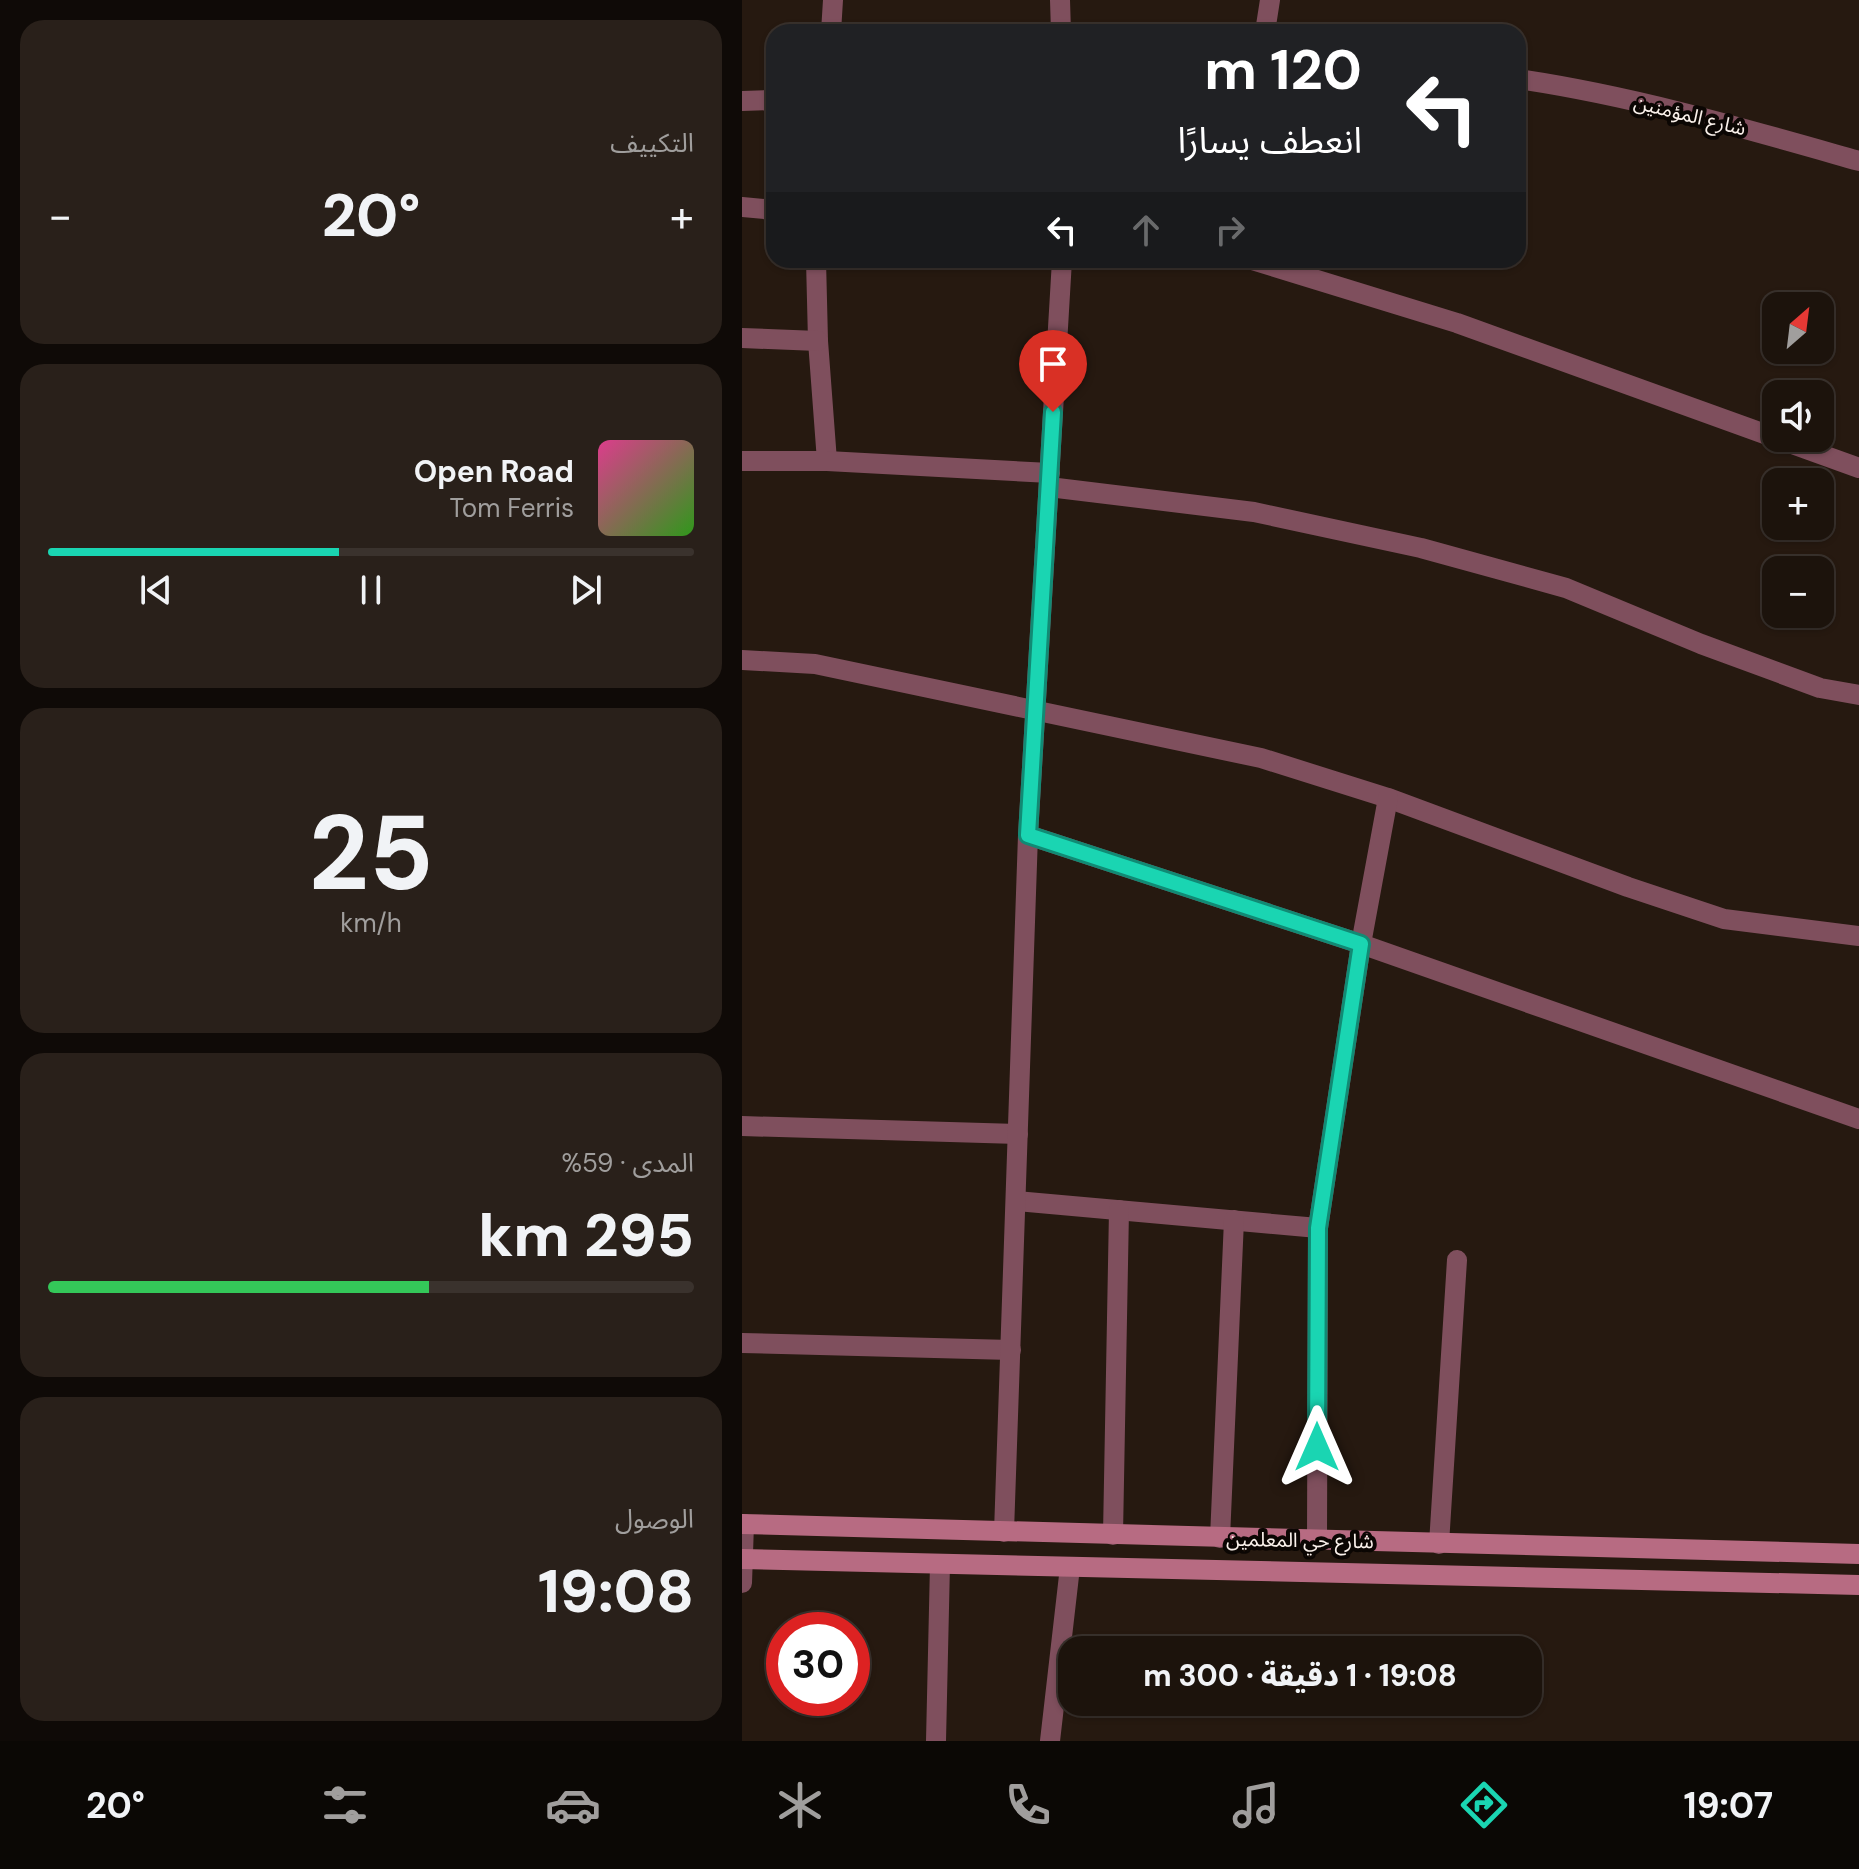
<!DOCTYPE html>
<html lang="ar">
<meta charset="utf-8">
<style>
body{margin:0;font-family:"DM Sans","Noto Sans Arabic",sans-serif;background:#29201a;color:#f1f3f6;direction:rtl;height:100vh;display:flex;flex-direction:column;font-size:30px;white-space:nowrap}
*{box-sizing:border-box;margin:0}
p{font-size:26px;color:#a09e9d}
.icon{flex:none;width:44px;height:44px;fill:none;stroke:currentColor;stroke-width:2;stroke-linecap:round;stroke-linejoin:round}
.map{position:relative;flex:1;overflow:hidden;direction:ltr}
.details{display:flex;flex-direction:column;gap:20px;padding:20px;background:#0f0a07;width:742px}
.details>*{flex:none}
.guide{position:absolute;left:24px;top:24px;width:760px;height:244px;border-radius:24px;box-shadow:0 2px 6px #0004,0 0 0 2px #3a322d;direction:rtl;background:#202124;color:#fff;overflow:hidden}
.needle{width:52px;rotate:28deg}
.controls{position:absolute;left:1020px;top:292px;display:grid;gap:16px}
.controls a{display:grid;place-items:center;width:72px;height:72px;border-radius:16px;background:#1c130c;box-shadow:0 2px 6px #0004,0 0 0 2px #3a322d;font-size:40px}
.speed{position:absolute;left:24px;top:1612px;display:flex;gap:16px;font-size:40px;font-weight:700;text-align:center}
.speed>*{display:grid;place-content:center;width:104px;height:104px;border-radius:50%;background:#1c130c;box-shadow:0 2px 6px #0004,0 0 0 2px #3a322d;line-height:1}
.speed .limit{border:12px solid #d22;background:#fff;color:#111}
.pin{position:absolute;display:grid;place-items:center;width:68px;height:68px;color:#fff;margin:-82px -34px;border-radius:50% 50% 50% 0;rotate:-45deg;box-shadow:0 0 8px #0007}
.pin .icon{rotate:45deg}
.me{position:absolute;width:88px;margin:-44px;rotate:0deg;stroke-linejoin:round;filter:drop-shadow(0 0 6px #0008)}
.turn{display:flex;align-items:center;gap:28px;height:168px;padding:0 32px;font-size:36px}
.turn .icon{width:104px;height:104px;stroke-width:2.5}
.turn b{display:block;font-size:56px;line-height:68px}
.lanes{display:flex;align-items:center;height:76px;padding:0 32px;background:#0003;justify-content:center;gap:40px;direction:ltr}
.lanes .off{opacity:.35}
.big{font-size:60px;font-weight:800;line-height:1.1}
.details .widget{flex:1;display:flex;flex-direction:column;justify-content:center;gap:12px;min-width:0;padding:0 28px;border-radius:24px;background:#29201a}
.details .dial{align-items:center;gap:0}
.dial b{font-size:104px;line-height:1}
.song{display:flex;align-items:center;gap:24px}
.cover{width:96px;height:96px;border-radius:12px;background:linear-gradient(135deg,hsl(330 70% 55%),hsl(110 70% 35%))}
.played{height:8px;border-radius:4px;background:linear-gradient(90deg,#1ad5b2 45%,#3a322d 45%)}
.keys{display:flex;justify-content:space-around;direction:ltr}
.heat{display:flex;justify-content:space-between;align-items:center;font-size:44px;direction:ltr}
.charge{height:12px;border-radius:6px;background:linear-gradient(90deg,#34c759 59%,#3a322d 0)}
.trip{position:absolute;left:316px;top:1636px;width:484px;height:80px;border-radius:24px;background:#1c130c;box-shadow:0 2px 6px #0004,0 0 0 2px #3a322d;font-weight:800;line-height:80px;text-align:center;direction:rtl}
.tab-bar{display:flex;height:128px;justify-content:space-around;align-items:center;background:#0b0805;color:#a09e9d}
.tab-bar .icon{width:56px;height:56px}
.tab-bar .selected{color:#1ad5b2}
.tab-bar b{font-size:36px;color:#f1f3f6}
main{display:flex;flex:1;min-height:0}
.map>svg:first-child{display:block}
</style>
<main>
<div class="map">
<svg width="1117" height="1741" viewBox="0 0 1117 1741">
<rect width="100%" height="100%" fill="#261910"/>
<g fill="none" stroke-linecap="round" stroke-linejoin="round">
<g stroke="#7f4f5d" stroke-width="20">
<polyline points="318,0 319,32"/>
<polyline points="89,32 91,0"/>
<polyline points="523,32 528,0"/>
<path d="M776,79C892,96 1004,129 1117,161"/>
<polyline points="0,101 32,100"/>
<polyline points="0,207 32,210"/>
<polyline points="74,260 76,341 85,461"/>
<polyline points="510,260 715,323 1117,468"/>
<polyline points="0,338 76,341"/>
<polyline points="0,461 85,461 308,473"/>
<polyline points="307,487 512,512 679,548 824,588 959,644 1078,688 1117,695"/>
<polyline points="0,660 73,664 519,758 646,798 886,887 982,919 1117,936"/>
<polyline points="286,835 619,944 1117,1119"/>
<polyline points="0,1126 276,1134"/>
<polyline points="274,1201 576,1228"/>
<polyline points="0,1343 269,1350"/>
<polyline points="262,1532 286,835 320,260"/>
<polyline points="371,1535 377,1210"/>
<polyline points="478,1538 492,1220"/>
<polyline points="575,1541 576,1228 619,944 646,798"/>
<polyline points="697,1544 715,1260"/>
<polyline points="194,1741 198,1564"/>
<polyline points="308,1741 328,1567"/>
</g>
<polyline stroke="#7f4f5d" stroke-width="20" points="0,1583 2,1524"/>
<g stroke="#b76b82" stroke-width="20">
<polyline points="0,1524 1117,1554"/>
<polyline points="0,1559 1117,1585"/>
</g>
</g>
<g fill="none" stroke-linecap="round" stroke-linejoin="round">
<defs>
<polyline id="route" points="311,412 286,835 619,944 576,1228 575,1447"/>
</defs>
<use href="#route" stroke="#118a74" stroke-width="20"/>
<use href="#route" stroke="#1ad5b2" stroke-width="14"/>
</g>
<g text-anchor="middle" stroke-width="8" stroke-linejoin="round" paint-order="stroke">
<g font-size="20" fill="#faf1eb" stroke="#0b0603">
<text transform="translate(948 115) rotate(14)" y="7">شارع المؤمنين</text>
<text transform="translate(558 1540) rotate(1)" y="7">شارع حي المعلمين</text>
</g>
</g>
</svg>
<div class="controls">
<a><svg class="needle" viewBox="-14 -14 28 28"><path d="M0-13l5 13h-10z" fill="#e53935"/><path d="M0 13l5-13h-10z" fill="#a09e9d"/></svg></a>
<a><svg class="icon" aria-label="sound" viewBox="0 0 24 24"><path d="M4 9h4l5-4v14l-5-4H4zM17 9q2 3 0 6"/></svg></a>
<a>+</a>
<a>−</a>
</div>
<div class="speed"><div class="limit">30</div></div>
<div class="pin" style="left:311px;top:412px;background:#d93025"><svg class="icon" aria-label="arrive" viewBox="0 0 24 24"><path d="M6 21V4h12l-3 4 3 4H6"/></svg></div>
<svg class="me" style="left:575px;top:1447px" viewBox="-20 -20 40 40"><path d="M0-17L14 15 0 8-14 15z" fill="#1ad5b2" stroke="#fff" stroke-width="4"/></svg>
<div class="trip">19:08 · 1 دقيقة · 300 m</div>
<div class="guide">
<div class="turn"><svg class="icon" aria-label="left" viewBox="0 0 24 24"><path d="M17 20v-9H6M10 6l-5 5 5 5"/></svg><div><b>120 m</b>انعطف يسارًا</div></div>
<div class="lanes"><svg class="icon" aria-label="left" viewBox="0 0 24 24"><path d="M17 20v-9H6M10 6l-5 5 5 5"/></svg><svg class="icon off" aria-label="ahead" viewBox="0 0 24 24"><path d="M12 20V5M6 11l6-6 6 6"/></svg><svg class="icon off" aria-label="right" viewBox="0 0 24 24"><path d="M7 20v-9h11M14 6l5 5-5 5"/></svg></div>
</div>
</div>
<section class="details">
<div class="widget"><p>التكييف</p>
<div class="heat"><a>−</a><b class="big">20°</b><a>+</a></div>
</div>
<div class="widget">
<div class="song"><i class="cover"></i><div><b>Open Road</b><p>Tom Ferris</p></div></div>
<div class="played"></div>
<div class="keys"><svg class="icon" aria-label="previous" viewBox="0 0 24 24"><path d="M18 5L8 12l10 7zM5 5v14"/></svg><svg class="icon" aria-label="pause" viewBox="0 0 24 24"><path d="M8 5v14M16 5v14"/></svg><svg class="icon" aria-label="next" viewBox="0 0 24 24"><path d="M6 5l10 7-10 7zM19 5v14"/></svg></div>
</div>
<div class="widget dial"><b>25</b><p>km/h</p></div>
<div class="widget"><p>المدى · 59%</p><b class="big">295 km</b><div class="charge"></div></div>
<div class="widget"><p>الوصول</p><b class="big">19:08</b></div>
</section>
</main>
<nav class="tab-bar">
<b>19:07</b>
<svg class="icon selected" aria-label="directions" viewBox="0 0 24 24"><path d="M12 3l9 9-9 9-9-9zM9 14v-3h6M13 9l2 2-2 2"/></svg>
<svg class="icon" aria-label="music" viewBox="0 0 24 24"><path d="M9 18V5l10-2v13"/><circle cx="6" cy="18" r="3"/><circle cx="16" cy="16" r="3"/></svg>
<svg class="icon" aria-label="phone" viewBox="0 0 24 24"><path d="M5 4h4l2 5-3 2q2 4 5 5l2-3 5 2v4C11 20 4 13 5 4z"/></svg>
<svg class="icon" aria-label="climate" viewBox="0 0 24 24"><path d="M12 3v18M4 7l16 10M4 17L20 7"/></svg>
<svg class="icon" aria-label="car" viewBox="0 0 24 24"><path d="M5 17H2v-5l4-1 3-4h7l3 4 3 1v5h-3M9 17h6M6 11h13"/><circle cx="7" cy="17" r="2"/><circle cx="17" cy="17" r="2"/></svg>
<svg class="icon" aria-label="filters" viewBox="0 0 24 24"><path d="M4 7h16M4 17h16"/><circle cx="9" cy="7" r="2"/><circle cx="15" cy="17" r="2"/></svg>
<b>20°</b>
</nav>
